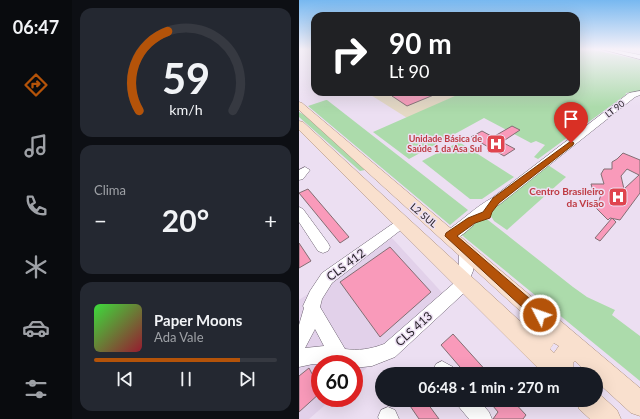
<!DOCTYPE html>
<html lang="pt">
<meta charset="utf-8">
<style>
body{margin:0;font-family:Lato,sans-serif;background:#242831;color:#f1f3f6;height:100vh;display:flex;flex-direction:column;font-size:15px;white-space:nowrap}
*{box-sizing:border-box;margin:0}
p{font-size:13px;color:#9ea1a6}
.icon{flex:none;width:22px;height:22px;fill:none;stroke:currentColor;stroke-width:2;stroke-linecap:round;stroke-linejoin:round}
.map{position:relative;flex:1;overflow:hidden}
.sheet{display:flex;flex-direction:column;gap:8px;padding:8px;background:#0d0f14;width:227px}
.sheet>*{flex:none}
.guide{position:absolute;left:12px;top:12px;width:269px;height:84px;border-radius:12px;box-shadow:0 4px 16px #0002;background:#202124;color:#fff;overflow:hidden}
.speed{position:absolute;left:12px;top:355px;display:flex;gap:8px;font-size:20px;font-weight:700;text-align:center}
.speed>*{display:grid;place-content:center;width:52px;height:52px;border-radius:50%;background:#171b24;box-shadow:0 4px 16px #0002;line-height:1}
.speed .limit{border:6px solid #d22;background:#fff;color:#111}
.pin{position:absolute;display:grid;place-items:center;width:34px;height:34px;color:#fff;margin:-41px -17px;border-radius:50% 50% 50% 0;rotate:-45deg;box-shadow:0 0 4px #0007}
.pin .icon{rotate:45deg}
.me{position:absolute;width:44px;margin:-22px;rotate:311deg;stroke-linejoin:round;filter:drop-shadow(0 0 3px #0008)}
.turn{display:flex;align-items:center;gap:14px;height:84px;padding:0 12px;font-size:18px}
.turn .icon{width:52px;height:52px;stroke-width:2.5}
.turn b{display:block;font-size:28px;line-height:34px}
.big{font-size:30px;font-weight:700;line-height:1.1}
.sheet .card{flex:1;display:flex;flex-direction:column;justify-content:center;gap:6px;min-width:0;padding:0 14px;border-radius:12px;background:#242831}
.sheet .dial{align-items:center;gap:0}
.dial svg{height:104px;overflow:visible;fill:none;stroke:#363941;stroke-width:7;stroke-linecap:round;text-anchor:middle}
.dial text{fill:#f1f3f6;stroke:none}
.song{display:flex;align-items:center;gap:12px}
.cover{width:48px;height:48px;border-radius:6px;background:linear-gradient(135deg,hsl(120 70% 55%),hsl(350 70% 35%))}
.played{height:4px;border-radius:2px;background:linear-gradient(90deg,#b45309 80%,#363941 80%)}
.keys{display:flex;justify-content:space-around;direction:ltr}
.heat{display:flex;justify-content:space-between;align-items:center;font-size:22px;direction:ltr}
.trip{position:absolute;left:76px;top:367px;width:228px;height:40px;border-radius:20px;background:#171b24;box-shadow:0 4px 16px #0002;font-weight:700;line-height:40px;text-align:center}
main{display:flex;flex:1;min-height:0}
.tabs{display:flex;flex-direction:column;width:72px;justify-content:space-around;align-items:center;background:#090b0e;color:#9ea1a6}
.tabs .icon{width:28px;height:28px}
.tabs .current{color:#b45309}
.tabs b{font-size:18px;color:#f1f3f6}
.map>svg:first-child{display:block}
</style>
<main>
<nav class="tabs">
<b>06:47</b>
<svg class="icon current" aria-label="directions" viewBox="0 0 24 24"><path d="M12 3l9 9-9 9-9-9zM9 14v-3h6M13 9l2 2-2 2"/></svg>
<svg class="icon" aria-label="music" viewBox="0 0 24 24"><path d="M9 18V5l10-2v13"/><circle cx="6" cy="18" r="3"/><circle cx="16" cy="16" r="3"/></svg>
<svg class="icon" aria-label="phone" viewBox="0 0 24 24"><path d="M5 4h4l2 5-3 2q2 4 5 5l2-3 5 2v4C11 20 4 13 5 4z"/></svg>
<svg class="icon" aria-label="climate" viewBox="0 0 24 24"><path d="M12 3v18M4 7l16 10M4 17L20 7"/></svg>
<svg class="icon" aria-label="car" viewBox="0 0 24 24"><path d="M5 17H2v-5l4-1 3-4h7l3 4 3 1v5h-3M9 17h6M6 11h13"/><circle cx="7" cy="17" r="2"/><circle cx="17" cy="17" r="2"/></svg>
<svg class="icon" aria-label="filters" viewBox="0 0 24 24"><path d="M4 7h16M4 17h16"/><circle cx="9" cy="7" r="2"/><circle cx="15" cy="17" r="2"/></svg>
</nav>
<section class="sheet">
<div class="card dial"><svg viewBox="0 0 100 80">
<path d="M14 69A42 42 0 1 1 86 69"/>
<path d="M14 69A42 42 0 0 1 36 8" stroke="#b45309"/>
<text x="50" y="56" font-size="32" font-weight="700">59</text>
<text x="50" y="72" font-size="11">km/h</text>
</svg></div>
<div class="card"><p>Clima</p>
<div class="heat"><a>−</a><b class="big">20°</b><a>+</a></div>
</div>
<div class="card">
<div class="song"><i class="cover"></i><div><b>Paper Moons</b><p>Ada Vale</p></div></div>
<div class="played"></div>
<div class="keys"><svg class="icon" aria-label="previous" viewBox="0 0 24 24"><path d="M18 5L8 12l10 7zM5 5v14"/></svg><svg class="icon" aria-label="pause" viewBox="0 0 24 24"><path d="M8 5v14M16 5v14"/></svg><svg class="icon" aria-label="next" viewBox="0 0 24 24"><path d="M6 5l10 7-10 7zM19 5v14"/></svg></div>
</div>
</section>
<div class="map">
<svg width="341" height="419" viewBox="0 0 341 419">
<rect width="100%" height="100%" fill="#ecdff2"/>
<polygon fill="#e2d1ea" points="93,238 147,297 55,379 55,364 21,364 21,398 34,398 10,419 0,419 0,300"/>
<polygon fill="#e5d9c5" points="67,92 176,92 113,121"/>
<g fill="#acdbab">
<polygon points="277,49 291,49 341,60 341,92 326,93 328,94 239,159 235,157 246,145 237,141 232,143 185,118 110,159 74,132 165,92 277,92"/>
<polygon points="27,100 28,100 169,210 151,225 9,106"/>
<polygon points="0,112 7,116 66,168 66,170 61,171 0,117"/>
<polygon points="160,142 215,177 183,199 171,199 123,161"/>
<polygon points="246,163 267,177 208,230 195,221 190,213 197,201"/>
<polygon points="182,217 189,220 274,287 288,297 316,310 313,315 341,336 341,381 159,232"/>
</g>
<g fill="#f99aba" stroke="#836e74" fill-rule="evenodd">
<polygon points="104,92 142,92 108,106 93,96"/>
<polygon points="213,126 221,130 203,142 216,149 205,156 172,137 183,131 194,137"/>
<path d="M324,153L341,160V193L321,220L311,218L309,220L297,208L302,195L294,191L292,184H305L302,174L305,169H313V162L318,159ZM328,169L340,175L325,189L322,176Z"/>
<polygon points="9,189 50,237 41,243 0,193"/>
<polygon points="313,218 317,222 301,241 296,238"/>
<polygon points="0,243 12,261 0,268"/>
<polygon points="91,247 132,292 81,337 41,282"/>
<polygon points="154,334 190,374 167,374 142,345"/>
<polygon points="10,368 21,389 21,393 0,412 0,376"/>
<polygon points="107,400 126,400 140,419 120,419"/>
<polygon points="189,400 213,400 227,415 224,419 194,419 199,412"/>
</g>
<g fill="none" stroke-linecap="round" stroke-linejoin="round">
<defs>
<g id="minor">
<polygon points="302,49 311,49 341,55 341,59"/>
<path d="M341,91V95L336,97L201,204C196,207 188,210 185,214C177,222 159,244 146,240L144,236L146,232C163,221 176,207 193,198L330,93Z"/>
<polygon points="6,167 11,170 4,179 0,180 0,170"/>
<polygon points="0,207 4,209 29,243 31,247 29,251 24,253 19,251 0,222"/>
<path d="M103,218L107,220L109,223L107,226L33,283L23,299L21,307L46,349C59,351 72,349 85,344L155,283L160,271V250L162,246L167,244L172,246L174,250V271L165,293L96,357L73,366L55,368V364H14L0,367V325L5,308L4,306L11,291L23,273L99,220ZM16,329L25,346L6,348L15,331Z"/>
<polygon points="143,361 154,367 156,374 136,374 134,370 137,364"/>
<polygon points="157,400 180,400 190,412 193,419 170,419 160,407"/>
<polygon points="89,407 96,410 100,419 80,419 79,417 82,410"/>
</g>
<g id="major">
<path d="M0,102L3,103L341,388V416L332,413L297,381V374H290L276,361L274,363V374H245L0,130V121L4,122L235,334L240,328L0,110ZM255,343L260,346L255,353L251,349Z"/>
<polygon points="297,391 318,410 322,419 291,419 280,409 277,400 297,400"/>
</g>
</defs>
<use href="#minor" stroke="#6b6070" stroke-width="1"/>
<use href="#major" stroke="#ad9180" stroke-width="1"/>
<use href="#minor" fill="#fff" fill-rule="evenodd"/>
<use href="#major" fill="#f9e0ce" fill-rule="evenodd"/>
</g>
<linearGradient id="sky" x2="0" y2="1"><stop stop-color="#77b8f0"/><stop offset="0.46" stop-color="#f6f1f9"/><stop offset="1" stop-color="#f6f1f9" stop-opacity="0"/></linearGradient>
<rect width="341" height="107" fill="url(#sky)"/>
<polygon fill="#b45309" stroke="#753606" points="272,141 275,143 274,145 200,203 193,212 191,218 176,223 158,236 245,311 247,315 245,319 241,321 236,319 146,236 147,233 169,218 184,212 194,198"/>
<defs>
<symbol id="hospital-square" viewBox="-11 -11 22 22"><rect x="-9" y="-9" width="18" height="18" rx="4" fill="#e0444e" stroke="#ecdff2"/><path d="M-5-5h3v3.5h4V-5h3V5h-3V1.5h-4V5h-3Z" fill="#fff"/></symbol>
</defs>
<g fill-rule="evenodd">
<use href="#hospital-square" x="186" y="133" width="22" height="22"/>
<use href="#hospital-square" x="308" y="186" width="22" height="22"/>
</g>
<g text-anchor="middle" stroke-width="3" stroke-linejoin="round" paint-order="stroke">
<g font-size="9" fill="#28232a" stroke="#ecdff2">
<text transform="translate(316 109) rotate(-38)" y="3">LT 90</text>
</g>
<g font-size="9" font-weight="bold" fill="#be3a42" stroke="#ecdff2" text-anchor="end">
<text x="183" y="142">Unidade Básica de<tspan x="183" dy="10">Saúde 1 da Asa Sul</tspan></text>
</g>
<g font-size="10" font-weight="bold" fill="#be3a42" stroke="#ecdff2" text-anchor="end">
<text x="305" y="195">Centro Brasileiro<tspan x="305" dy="12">da Visão</tspan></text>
</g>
<g font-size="10" fill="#28232a" stroke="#ecdff2">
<text transform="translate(125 215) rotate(40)" y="4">L2 SUL</text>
</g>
<g font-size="12" fill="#28232a" stroke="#ecdff2">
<text transform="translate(47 265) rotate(-37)" y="4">CLS 412</text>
<text transform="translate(115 329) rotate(-42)" y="4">CLS 413</text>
</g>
</g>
</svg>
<div class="speed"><div class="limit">60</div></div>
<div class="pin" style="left:272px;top:143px;background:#d93025"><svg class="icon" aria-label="arrive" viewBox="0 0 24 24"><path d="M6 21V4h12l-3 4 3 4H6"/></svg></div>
<svg class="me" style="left:241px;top:315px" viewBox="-20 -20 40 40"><circle r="17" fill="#b45309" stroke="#fff" stroke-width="3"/><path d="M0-11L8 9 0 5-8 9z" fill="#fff"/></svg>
<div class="trip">06:48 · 1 min · 270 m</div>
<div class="guide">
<div class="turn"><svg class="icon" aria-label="right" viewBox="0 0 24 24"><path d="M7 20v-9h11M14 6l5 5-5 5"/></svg><div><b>90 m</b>Lt 90</div></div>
</div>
</div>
</main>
